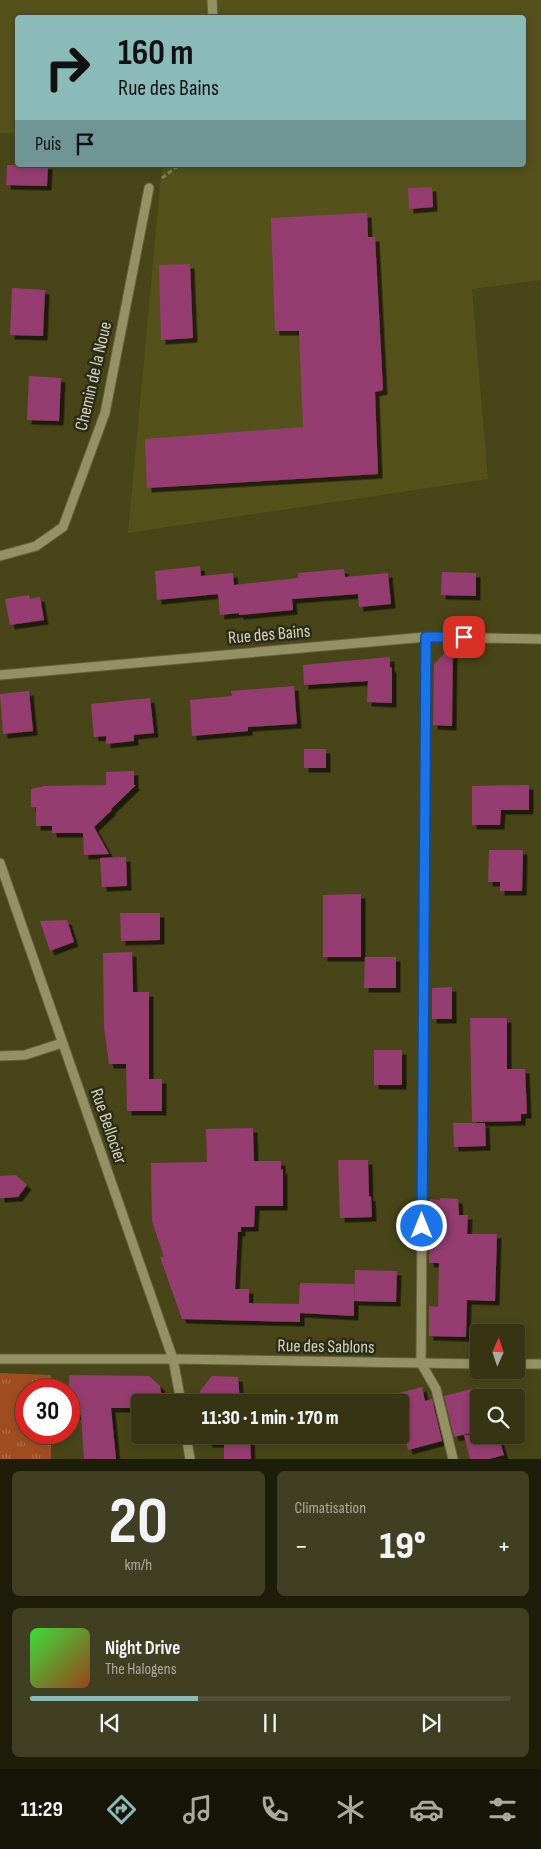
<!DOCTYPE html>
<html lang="fr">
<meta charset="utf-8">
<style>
body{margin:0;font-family:"Sofia Sans Condensed",sans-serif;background:#413f21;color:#f1f3f6;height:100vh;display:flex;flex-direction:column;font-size:19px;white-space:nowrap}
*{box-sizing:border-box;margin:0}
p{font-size:16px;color:#aaaaa0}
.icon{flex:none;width:28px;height:28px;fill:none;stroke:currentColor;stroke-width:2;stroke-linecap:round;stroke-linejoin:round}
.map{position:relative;height:1459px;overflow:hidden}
.panel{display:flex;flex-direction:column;gap:12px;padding:12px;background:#1e1d0a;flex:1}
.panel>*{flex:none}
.top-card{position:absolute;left:15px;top:15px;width:511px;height:152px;border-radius:5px;box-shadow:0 2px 8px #0003,0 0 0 1px #504f33;background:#8bbbb9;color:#111;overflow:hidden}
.needle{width:32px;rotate:3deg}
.controls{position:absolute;left:470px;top:1324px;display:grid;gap:10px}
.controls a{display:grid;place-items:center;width:55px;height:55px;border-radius:5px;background:#363413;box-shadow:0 2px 8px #0003,0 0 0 1px #504f33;font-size:25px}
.speed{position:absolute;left:15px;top:1379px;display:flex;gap:10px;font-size:25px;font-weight:700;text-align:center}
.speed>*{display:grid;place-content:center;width:65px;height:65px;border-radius:50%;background:#363413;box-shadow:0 2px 8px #0003,0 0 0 1px #504f33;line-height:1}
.speed .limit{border:8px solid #d22;background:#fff;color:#111}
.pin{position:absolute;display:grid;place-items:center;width:42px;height:42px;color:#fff;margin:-21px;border-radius:10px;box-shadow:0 2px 8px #0006}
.me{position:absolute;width:55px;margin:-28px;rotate:0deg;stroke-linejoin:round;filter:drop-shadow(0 0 4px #0008)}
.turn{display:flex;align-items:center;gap:18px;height:105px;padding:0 20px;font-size:22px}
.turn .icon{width:65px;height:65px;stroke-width:2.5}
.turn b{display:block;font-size:35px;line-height:42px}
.then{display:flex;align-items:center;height:48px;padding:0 20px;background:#0003;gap:10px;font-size:19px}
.big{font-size:38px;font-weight:800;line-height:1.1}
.panel .card{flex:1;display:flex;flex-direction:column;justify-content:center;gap:8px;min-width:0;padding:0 18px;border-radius:8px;background:#413f21}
.panel .dial{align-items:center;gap:0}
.dial b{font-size:65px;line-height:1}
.song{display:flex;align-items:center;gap:15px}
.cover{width:60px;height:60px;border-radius:8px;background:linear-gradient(135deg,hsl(120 70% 55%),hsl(20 70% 35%))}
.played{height:5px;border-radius:2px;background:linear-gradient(90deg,#8bbbb9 35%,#504f33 35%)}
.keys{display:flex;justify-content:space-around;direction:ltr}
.heat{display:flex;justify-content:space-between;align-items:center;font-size:28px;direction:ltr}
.panel .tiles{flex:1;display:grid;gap:12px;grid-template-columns:1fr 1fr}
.card:last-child{grid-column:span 2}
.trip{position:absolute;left:131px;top:1394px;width:278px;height:50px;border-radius:5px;background:#363413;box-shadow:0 2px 8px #0003,0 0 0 1px #504f33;font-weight:800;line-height:50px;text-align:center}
.dock{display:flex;height:80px;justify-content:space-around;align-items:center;background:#161508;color:#aaaaa0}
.dock .icon{width:35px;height:35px}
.dock .on{color:#8bbbb9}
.dock b{font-size:22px;color:#f1f3f6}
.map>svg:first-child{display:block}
</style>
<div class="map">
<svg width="541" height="1459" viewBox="0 0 541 1459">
<defs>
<pattern id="grass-tufts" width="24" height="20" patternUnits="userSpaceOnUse" patternTransform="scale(1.25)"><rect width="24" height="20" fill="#a04e21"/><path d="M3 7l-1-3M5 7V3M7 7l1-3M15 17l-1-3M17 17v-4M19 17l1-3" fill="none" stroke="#b06f49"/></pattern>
<filter id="shadow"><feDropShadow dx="4.5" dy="4.5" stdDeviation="0" flood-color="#0009"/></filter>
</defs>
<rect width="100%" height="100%" fill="#484619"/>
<polygon fill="#54511b" points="0,0 541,0 541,280 472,289 488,479 128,533 162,165 524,165 524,18 18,18 17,133 0,133"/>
<polygon fill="url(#grass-tufts)" points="0,1373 51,1375 51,1390 26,1390 26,1432 51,1433 51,1459 0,1459"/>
<polygon fill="#a04e21" points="0,1385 51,1386 51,1390 26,1390 26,1414 0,1414"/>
<g fill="#953d71" filter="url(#shadow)">
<polygon points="7,165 48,165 47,186 6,185"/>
<polygon points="432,187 433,207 409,209 408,188"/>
<polygon points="367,213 368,237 375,237 383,390 375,392 378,474 147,488 145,439 303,427 299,331 275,331 271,218"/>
<polygon points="190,264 193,338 161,340 159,265"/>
<polygon points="12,288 45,290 43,336 10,335"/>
<polygon points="29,376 61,378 59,421 27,420"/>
<polygon points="200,566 201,576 233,573 234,585 298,578 298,573 344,569 345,577 388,573 391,604 359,607 358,594 292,599 293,610 239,615 239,613 220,615 218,594 157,600 155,571"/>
<polygon points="442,572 476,573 476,596 441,595"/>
<polygon points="29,595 30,599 40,597 44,620 10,625 5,599"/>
<polygon points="453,644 452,726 433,725 434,664"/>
<polygon points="390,657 390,667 392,668 392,703 367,702 368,681 304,685 303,665"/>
<polygon points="294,686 297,724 248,727 248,731 192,736 190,700 232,696 231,691"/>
<polygon points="29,691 33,731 3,734 0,694"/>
<polygon points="150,698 154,733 134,735 134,741 106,744 106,736 94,737 91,704"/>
<rect x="304" y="749" width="22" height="19"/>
<polygon points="134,771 134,785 136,785 111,809 112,810 94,827 109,854 84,855 83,833 52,833 52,826 36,826 36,807 31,807 31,789 45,786 106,785 106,772"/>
<polygon points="529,785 529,810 501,810 500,825 472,825 472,786"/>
<polygon points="489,850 523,850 522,891 500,891 500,882 488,882"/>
<polygon points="126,857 127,886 102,887 100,858"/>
<polygon points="361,894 361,957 323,957 323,895"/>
<polygon points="120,913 160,913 160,940 121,941"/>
<polygon points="67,920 74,942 50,951 40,921"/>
<polygon points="132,952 133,992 149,992 149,1079 162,1079 162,1111 127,1111 126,1064 109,1064 104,1027 103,953"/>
<polygon points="365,957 396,957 396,988 364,988"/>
<polygon points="452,987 452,1019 432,1019 432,988"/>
<polygon points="470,1018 507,1018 507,1069 525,1069 527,1114 521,1114 521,1121 472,1122"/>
<rect x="374" y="1050" width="28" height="35"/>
<polygon points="453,1123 485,1123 486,1146 454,1147"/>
<polygon points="253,1128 254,1161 281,1161 281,1170 283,1169 283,1206 255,1206 254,1227 241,1227 241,1232 238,1232 235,1289 249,1289 249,1303 299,1304 300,1283 354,1284 354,1316 300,1313 300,1322 182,1319 160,1257 164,1257 152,1221 151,1163 207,1162 206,1129"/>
<polygon points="338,1160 368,1160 369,1197 371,1196 372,1217 340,1218"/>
<polygon points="16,1175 27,1185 18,1197 0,1198 0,1176"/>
<polygon points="440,1198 458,1199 459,1215 468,1215 467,1234 497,1234 495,1301 467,1300 466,1337 429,1336 429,1306 438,1307 439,1263 429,1263 430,1199 440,1200"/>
<polygon points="355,1270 397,1271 396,1302 354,1301"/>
<polygon points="69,1375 149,1376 160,1386 163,1402 140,1402 140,1408 111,1408 116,1459 84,1459 81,1415 69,1415"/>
<polygon points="212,1376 238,1377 240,1402 201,1402 200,1391"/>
<polygon points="422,1387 425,1401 432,1399 442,1441 408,1450 400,1417 400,1402 397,1402 395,1394"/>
<polygon points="479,1387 479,1431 454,1437 444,1396"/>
<polygon points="207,1435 250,1435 251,1459 224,1459 224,1443 208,1443"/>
<polygon points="464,1435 498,1435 504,1455 489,1459 470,1459"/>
</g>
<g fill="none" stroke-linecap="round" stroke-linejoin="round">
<defs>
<g id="minor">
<polyline points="212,0 213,18"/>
<polyline points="0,556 36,546 63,527 105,413 149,188"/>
<polyline points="426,637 421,1363 436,1389 453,1459"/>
<polyline points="0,675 426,637 541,639"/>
<polyline points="0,863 173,1359 181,1402"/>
<polyline points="0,1056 25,1055 62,1043"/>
<polyline points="0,1359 173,1359 479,1364"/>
<polyline points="516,1364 541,1364"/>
<polyline points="186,1435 190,1459"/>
</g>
</defs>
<use href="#minor" stroke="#64613c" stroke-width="11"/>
<polyline stroke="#7f7e59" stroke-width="3" stroke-dasharray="5 2.5" stroke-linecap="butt" points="162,178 179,165"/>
<use href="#minor" stroke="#949264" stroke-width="9"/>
</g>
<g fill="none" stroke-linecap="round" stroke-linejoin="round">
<defs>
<polyline id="route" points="422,1226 426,637 464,637"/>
</defs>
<use href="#route" stroke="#114b97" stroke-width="12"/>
<use href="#route" stroke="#1a73e8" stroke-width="9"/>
</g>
<g text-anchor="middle" stroke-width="5" stroke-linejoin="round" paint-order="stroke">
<g font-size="18" fill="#d4d3bb" stroke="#2c2c18">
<text transform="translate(93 376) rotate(-77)" y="6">Chemin de la Noue</text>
<text transform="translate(269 634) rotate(-5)" y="6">Rue des Bains</text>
<text transform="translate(109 1126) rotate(71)" y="6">Rue Bellocier</text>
<text transform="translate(326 1346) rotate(1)" y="6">Rue des Sablons</text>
</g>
</g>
</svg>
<div class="controls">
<a><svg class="needle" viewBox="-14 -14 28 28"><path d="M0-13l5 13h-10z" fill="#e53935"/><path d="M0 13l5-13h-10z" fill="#aaaaa0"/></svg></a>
<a><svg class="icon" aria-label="search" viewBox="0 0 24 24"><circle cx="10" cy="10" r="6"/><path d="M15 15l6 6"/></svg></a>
</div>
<div class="speed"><div class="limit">30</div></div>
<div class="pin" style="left:464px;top:637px;background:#d93025"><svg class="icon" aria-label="arrive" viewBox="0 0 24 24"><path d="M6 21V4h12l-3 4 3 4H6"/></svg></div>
<svg class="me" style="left:422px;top:1226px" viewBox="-20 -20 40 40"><circle r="17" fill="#1a73e8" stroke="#fff" stroke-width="3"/><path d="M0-11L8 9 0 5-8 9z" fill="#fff"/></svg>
<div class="trip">11:30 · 1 min · 170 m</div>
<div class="top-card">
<div class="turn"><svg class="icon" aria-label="right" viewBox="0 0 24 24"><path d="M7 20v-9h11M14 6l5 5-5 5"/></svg><div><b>160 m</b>Rue des Bains</div></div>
<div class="then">Puis<svg class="icon" aria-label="arrive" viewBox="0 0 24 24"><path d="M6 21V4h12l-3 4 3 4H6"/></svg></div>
</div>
</div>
<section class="panel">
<div class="tiles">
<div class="card dial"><b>20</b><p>km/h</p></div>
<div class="card"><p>Climatisation</p>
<div class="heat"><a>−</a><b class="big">19°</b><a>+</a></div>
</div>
<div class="card">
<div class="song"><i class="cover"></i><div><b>Night Drive</b><p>The Halogens</p></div></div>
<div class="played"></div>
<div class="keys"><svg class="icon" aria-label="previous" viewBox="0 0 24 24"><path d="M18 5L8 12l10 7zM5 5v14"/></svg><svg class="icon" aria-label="pause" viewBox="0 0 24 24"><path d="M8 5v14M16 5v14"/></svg><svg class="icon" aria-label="next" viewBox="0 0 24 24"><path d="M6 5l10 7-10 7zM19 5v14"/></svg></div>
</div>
</div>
</section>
<nav class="dock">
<b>11:29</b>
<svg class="icon on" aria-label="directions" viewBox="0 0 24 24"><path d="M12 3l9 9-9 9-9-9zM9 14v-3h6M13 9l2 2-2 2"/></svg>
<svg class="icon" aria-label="music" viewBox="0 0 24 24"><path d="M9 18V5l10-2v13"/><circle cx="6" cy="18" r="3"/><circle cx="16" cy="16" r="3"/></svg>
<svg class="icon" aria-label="phone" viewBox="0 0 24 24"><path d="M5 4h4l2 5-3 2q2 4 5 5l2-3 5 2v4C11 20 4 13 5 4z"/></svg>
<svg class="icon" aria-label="climate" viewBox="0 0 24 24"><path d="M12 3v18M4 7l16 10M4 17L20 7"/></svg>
<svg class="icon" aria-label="car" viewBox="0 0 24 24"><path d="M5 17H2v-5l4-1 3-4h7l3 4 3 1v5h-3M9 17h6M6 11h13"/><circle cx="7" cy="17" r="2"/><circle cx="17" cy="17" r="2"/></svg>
<svg class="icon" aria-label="filters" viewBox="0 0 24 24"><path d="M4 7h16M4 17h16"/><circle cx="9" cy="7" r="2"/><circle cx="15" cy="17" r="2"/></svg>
</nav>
